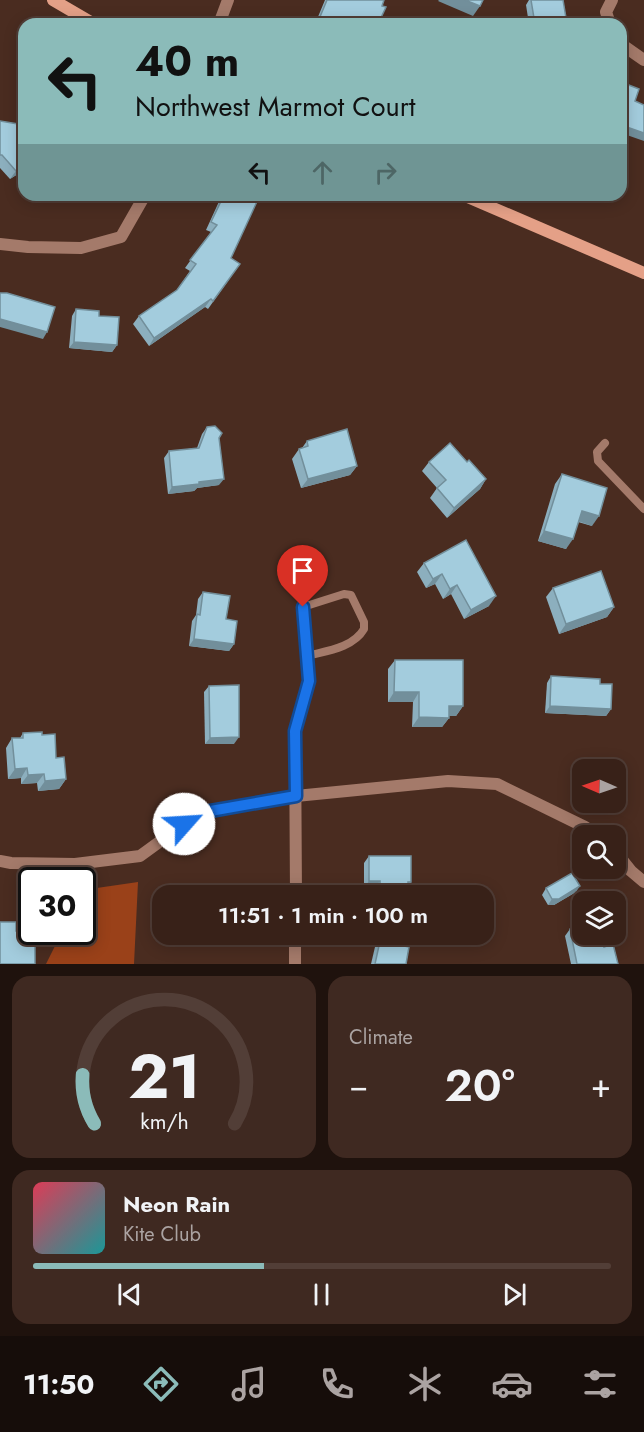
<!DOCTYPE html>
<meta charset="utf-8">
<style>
body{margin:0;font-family:Jost,sans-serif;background:#3f2921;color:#f1f3f6;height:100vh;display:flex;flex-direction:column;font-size:22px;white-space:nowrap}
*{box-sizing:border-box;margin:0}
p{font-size:20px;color:#aba3a2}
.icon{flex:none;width:33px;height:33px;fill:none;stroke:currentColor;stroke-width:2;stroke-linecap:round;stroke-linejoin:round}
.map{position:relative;height:964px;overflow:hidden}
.drawer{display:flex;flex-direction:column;gap:12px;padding:12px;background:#1f120d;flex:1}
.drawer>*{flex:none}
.hud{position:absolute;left:18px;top:18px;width:609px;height:183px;border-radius:18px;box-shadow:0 3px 15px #0003,0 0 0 2px #523e37;background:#8bbbb9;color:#111;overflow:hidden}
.needle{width:39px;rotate:272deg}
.tools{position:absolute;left:572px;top:759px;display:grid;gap:12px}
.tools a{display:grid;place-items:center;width:54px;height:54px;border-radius:12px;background:#382118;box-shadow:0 3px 15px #0003,0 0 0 2px #523e37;font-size:30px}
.speed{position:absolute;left:18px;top:867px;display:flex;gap:12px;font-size:30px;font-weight:700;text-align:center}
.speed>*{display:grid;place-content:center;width:78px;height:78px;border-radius:50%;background:#382118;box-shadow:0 3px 15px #0003,0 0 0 2px #523e37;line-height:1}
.speed .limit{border:3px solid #111;border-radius:9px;background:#fff;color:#111}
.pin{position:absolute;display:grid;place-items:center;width:51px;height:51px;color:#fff;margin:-62px -26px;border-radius:50% 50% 50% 0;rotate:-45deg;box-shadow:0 0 6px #0007}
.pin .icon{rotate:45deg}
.me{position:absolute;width:66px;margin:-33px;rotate:64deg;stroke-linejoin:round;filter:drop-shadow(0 0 4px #0008)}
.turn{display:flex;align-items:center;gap:21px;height:126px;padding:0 18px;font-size:27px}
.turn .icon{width:78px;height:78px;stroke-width:2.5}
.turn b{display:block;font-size:42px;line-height:51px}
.lanes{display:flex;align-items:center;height:57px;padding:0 18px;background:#0003;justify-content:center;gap:30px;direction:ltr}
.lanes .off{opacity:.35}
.big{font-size:45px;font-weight:600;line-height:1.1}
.drawer .widget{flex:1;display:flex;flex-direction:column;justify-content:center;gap:9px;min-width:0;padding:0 21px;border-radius:18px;background:#3f2921}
.drawer .dial{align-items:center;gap:0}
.dial svg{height:156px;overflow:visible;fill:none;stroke:#523e37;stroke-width:7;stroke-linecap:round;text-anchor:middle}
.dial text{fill:#f1f3f6;stroke:none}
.song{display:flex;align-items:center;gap:18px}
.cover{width:72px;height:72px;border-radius:9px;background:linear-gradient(135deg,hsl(350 70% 55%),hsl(180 70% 35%))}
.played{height:6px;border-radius:3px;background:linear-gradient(90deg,#8bbbb9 40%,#523e37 40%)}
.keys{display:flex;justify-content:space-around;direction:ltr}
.heat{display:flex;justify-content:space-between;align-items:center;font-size:33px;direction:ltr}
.drawer .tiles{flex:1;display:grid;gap:12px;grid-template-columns:1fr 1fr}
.widget:last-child{grid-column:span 2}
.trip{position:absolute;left:152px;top:885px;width:342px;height:60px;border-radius:18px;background:#382118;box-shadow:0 3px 15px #0003,0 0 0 2px #523e37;font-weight:600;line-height:60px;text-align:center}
.tab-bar{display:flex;height:96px;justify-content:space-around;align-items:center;background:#160d0a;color:#aba3a2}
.tab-bar .icon{width:42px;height:42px}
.tab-bar .current{color:#8bbbb9}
.tab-bar b{font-size:27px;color:#f1f3f6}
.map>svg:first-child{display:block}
</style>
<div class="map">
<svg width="644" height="964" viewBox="0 0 644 964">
<rect width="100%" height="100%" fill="#4a2c20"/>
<polygon fill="#9a4119" points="138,882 134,964 46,964 62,932 82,932 83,890"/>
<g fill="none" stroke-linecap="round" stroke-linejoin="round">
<g stroke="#a47a6a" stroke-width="8">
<polyline points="605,443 597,452 598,461 644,509"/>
<path d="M303,607L344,594L351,595L364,622V629C353,648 326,651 307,656"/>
</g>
<g stroke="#a47a6a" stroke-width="12">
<polyline points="219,24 228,0"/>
<polyline points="610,24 606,12 612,0"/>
<polyline points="621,44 644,60"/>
<polyline points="0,244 28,247 81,248 121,237 145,195"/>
<polyline points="615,851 631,871 644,882"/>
<polyline points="0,861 11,863 75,864 140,856 199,813 296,796 448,781 497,784 585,827 598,836"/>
<polyline points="296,896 295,731 309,681 303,607"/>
<polyline points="295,964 295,934"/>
</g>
<g stroke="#e4a087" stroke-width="12">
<polyline points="53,0 94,24"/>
<polyline points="463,195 644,273"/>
</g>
</g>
<g fill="#8cafbe">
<polygon points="325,0 384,0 382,6 378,24 315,24"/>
<polygon points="529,0 563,0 567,24 529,24 526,5"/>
<polygon points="0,121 24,170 10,179 0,168"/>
<polygon points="222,195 260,195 231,258 240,264 208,309 205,307 149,346 133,324 139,316 177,290 190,271 185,268 211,232 206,230"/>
<polygon points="76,309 99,316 117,345 112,352 69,348 72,316"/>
<polygon points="207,427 219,438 219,485 197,488 194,491 168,494 164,458 169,451 197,448 202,434"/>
<polygon points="307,441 357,466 350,475 301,488 292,459 299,449 302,448"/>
<polygon points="429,462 486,479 480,489 447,518 430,498 437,488 422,471"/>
<polygon points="562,474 592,526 578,522 566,549 538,541 555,484"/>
<polygon points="424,563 489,606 464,619 451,594 443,599 435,584 426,588 417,572"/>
<polygon points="553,588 614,607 607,617 559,634 546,597"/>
<polygon points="203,592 234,644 229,651 189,646 192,621 196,615 198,599"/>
<polygon points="395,660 463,706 456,716 449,716 449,718 442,727 412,727 413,702 388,702 388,669"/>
<polygon points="551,676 611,709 606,716 545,713 547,683"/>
<polygon points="209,686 234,744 205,744 204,692"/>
<polygon points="23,733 42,735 56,758 66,779 59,789 38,791 37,783 21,784 21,778 8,779 6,748 12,738 20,738"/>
<polygon points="369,856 411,882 408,887 408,896 375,896 375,888 364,888 364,863"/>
<polygon points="546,888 576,892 554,905 548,905 542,895"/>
<polygon points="570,929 604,947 618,964 571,964 565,936"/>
<polygon points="211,934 241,934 214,944"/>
<polygon points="380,941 406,964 371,964 375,947"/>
</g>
<g fill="#728f9b">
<polygon points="439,0 465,0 480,6 473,16 438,1"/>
<polygon points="621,125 644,133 644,141 621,133"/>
<polygon points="24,165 24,170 10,179 16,171"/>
<polygon points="211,299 205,307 149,346 154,338"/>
<polygon points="0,319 47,332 43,339 0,327"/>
<polygon points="74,342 117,345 112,352 69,348"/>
<polygon points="357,466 350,475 301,488 308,479"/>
<polygon points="224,479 219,485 197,488 194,491 168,494 172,487 199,482"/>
<polygon points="486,479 480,489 447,518 454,508"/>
<polygon points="582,511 599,516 592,526 575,520"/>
<polygon points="544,531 573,539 566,549 538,541"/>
<polygon points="442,574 435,584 426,588 433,579"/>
<polygon points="457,585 451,594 443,599 450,589"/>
<polygon points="496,596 489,606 464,619 471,610"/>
<polygon points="614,607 607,617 559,634 566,624"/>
<polygon points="194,639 234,644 229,651 189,646"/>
<polygon points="394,692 419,692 413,702 388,702"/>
<polygon points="449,706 463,706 456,716 442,716"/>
<polygon points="550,706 611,709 606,716 545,713"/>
<polygon points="419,717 449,718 442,727 412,727"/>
<polygon points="239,737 234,744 205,744 210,738"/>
<polygon points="27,768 21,778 8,779 15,769"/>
<polygon points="44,774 37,783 21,784 28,775"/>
<polygon points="66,779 59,789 38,791 45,781"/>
<polygon points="369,881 380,881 375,888 364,888"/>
<polygon points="580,886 576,892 554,905 548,905 552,899"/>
<polygon points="227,934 241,934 214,944 219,938"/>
</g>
<g fill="#a3ccdd" stroke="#728f9b" stroke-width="1.5">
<polygon points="327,0 384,0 382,6 386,7 378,24 317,24"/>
<polygon points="465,0 483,0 480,6"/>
<polygon points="531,0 563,0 567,24 535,24"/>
<polygon points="621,82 639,89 635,101 644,105 644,133 621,125"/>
<polygon points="0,121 24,125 24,165 16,171 2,155 0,155"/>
<polygon points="224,195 260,195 231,258 240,264 213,301 211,299 154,338 139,316 177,290 196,264 190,260 217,225 211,222"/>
<polygon points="0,293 7,293 55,307 47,332 0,319"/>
<polygon points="76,309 99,311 99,316 119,317 117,345 74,342"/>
<polygon points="215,426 222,433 219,438 224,479 199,482 199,484 172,487 169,451 199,448 207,427"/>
<polygon points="347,429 357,466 308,479 299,449 308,446 307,441"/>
<polygon points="450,443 467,462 469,460 486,479 454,508 437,488 446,480 429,462"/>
<polygon points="562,474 607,488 599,516 582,511 573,539 544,531"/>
<polygon points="466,540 496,596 471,610 457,585 450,589 442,574 433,579 424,563"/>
<polygon points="601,571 614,607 566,624 553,588"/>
<polygon points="203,592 230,596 226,619 237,621 234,644 194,639 197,614 200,615"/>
<polygon points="395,660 463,660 463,706 449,706 449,718 419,717 419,692 394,692"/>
<polygon points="551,676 600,679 600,684 612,684 611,709 550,706"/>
<polygon points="239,685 239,737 210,738 209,686"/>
<polygon points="42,732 42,735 55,734 56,758 64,757 66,779 45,781 44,774 28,775 27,768 15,769 12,738 23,738 23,733"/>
<polygon points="369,856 411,856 411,882 408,882 408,896 380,896 380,881 369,881"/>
<polygon points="572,873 580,886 559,899 552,899 546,888"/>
<polygon points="230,884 234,896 204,896 203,894"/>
<polygon points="0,922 16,922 16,931 27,931 27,943 35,943 35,964 0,964"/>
<polygon points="582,927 582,934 601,934 604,947 613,944 618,964 577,964 570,929"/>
<polygon points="218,934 227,934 219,938"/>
<polygon points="380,941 409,947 406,964 375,964"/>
</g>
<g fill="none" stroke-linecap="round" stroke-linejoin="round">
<defs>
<polyline id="route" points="184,824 199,813 296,796 295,731 309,681 303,607"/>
</defs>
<use href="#route" stroke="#114b97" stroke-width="15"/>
<use href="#route" stroke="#1a73e8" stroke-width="10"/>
</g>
</svg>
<div class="tools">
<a><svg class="needle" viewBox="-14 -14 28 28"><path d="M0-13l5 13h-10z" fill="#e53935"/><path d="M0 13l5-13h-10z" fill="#aba3a2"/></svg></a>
<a><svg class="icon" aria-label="search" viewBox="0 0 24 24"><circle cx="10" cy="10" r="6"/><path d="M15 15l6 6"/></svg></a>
<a><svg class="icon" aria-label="layers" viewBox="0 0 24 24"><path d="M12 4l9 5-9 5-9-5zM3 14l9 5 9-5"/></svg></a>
</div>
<div class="speed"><div class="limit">30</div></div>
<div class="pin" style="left:303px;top:607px;background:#d93025"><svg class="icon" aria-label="arrive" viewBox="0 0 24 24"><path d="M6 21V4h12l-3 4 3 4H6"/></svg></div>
<svg class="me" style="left:184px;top:824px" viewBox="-20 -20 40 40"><circle r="19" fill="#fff"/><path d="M0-13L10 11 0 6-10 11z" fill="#1a73e8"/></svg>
<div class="trip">11:51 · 1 min · 100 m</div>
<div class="hud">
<div class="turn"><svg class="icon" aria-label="left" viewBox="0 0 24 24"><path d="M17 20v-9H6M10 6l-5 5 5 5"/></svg><div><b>40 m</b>Northwest Marmot Court</div></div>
<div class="lanes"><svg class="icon" aria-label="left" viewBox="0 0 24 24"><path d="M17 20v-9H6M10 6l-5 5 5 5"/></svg><svg class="icon off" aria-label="ahead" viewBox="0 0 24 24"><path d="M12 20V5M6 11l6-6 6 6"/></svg><svg class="icon off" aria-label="right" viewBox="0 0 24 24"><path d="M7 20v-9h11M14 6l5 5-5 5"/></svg></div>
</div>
</div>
<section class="drawer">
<div class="tiles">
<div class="widget dial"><svg viewBox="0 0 100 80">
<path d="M14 69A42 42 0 1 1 86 69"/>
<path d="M14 69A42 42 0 0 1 8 44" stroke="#8bbbb9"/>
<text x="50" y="56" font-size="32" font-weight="700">21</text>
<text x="50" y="72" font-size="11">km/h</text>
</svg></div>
<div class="widget"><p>Climate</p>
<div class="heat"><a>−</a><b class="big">20°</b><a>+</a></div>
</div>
<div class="widget">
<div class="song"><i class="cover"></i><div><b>Neon Rain</b><p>Kite Club</p></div></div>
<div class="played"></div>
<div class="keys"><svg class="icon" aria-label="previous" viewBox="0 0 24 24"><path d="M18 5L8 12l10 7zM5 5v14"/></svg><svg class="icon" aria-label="pause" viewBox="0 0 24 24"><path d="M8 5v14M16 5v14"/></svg><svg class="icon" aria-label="next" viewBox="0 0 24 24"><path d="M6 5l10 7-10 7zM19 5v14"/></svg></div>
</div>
</div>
</section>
<nav class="tab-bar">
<b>11:50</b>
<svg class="icon current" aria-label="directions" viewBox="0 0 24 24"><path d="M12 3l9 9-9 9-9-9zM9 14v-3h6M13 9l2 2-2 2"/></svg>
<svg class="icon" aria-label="music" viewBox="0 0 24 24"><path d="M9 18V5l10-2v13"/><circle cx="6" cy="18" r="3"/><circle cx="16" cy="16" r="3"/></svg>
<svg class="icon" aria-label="phone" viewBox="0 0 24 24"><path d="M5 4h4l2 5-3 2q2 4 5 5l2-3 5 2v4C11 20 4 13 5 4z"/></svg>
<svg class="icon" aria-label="climate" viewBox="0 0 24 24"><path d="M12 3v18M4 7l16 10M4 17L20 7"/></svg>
<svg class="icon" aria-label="car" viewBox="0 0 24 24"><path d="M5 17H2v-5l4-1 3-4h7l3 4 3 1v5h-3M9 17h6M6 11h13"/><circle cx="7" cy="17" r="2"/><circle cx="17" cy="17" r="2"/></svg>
<svg class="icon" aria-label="filters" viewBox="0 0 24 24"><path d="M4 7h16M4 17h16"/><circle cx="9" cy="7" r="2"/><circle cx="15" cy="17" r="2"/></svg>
</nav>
